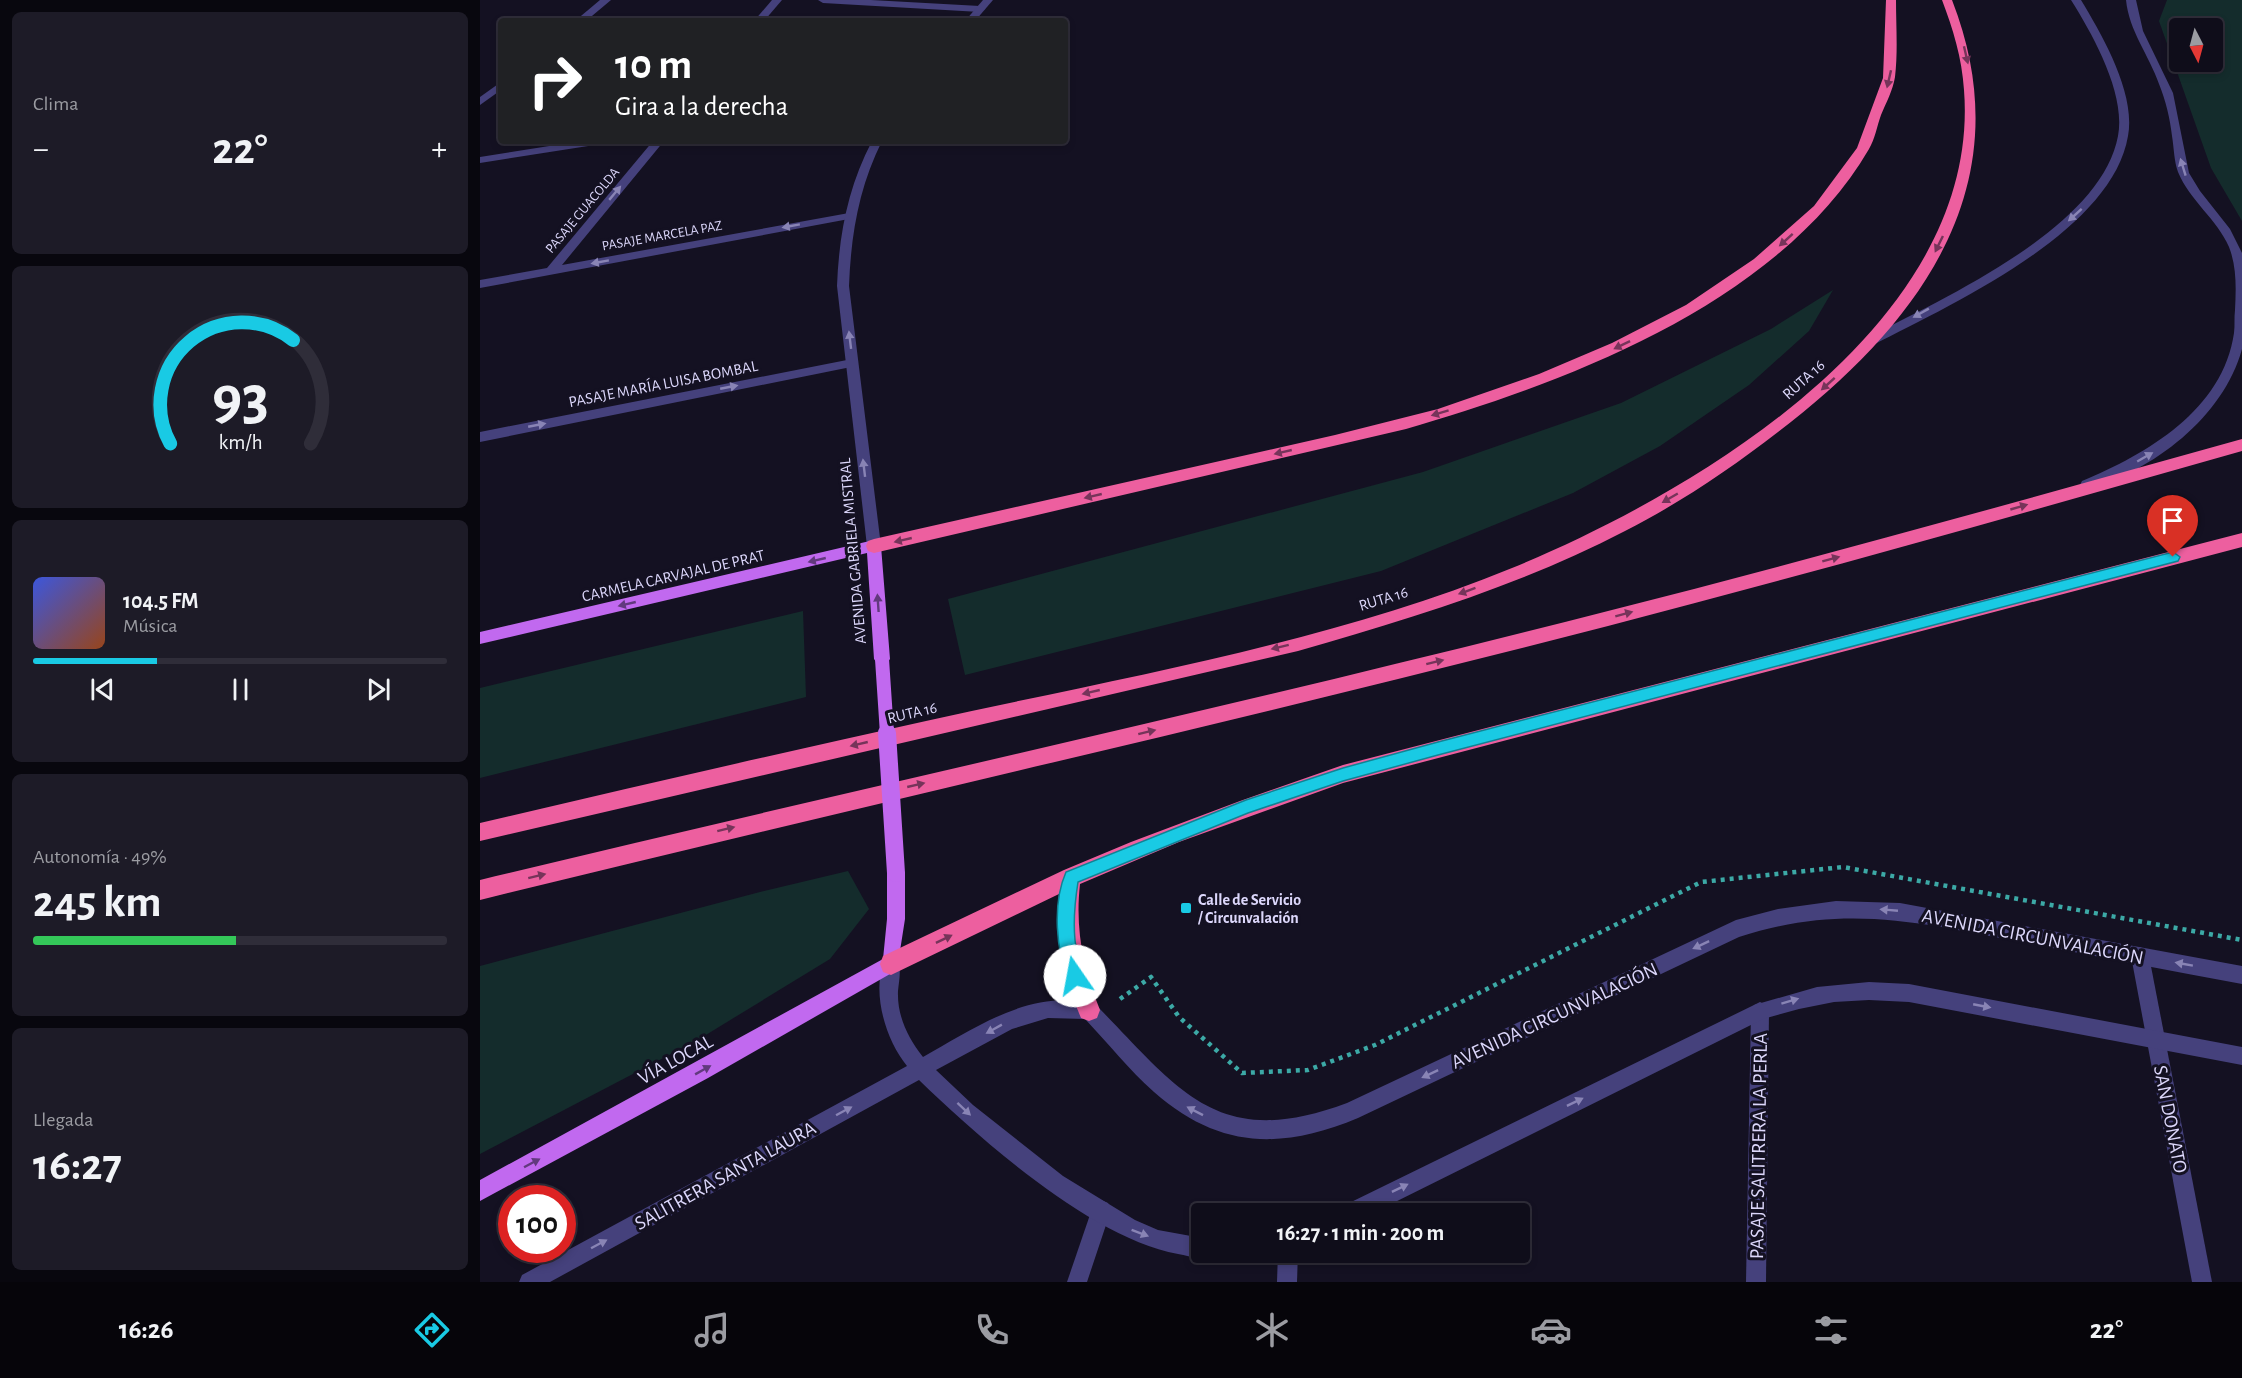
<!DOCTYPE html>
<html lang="es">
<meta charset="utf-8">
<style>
body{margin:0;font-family:"Alegreya Sans",sans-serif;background:#1d1b27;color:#f1f3f6;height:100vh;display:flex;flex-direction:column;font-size:22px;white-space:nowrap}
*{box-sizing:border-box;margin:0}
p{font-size:20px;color:#9b9ca2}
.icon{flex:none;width:33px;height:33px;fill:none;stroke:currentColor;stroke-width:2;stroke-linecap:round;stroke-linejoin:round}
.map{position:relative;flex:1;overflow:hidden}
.panel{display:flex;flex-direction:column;gap:12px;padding:12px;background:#08070e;width:480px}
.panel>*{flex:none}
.guide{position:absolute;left:18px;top:18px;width:570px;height:126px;border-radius:6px;box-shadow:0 3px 9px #0003,0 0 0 2px #2f2d39;background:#202124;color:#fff;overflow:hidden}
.needle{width:39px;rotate:174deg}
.controls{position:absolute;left:1689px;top:18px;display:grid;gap:12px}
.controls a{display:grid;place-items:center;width:54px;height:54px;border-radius:6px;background:#0f0d1a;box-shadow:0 3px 9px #0003,0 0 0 2px #2f2d39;font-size:30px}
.speed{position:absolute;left:18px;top:1185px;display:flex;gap:12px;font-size:30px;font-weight:700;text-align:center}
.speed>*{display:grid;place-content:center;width:78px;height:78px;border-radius:50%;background:#0f0d1a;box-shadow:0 3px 9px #0003,0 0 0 2px #2f2d39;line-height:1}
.speed .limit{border:9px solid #d22;background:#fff;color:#111}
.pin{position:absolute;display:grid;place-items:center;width:51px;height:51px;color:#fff;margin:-62px -26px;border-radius:50% 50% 50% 0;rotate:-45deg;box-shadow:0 0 6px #0007}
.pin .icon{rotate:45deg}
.me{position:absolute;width:66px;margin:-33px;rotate:348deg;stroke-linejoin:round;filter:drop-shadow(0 0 4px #0008)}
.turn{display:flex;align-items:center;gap:21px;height:126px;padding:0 18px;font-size:27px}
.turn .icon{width:78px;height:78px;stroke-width:2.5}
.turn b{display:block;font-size:42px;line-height:51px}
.big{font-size:45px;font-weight:600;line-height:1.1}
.panel .tile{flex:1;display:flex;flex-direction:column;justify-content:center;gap:9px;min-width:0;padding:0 21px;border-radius:9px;background:#1d1b27}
.panel .dial{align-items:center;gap:0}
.dial svg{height:156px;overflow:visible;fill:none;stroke:#2f2d39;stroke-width:7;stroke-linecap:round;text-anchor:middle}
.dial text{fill:#f1f3f6;stroke:none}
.song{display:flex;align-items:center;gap:18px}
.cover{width:72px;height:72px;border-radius:9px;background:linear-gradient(135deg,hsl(230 70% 55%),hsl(20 70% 35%))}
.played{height:6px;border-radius:3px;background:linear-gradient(90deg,#19cae4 30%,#2f2d39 30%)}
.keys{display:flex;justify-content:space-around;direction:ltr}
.heat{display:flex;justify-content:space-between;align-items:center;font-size:33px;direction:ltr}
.charge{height:9px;border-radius:4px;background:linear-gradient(90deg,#34c759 49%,#2f2d39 0)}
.trip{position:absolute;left:711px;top:1203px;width:339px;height:60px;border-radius:6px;background:#0f0d1a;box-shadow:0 3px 9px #0003,0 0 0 2px #2f2d39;font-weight:600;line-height:60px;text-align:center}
.tab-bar{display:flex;height:96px;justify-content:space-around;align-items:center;background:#06050a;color:#9b9ca2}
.tab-bar .icon{width:42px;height:42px}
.tab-bar .active{color:#19cae4}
.tab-bar b{font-size:27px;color:#f1f3f6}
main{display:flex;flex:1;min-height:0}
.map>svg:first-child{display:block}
</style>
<main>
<section class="panel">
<div class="tile"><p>Clima</p>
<div class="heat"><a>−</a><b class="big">22°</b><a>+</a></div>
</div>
<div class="tile dial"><svg viewBox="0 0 100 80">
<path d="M14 69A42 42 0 1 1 86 69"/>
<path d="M14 69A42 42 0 0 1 77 16" stroke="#19cae4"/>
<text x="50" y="56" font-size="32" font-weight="700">93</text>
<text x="50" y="72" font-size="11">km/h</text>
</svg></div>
<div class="tile">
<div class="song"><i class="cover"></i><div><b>104.5 FM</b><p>Música</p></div></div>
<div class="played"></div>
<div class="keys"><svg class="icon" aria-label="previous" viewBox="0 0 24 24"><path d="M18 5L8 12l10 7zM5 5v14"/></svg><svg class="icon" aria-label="pause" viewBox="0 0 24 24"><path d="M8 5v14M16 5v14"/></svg><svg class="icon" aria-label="next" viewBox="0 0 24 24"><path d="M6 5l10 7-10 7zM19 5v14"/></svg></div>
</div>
<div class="tile"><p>Autonomía · 49%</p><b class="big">245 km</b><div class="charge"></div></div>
<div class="tile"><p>Llegada</p><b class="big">16:27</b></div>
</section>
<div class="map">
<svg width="1762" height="1282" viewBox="0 0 1762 1282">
<rect width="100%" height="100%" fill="#141122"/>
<g fill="#142c2c" fill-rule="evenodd">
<path d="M1687,0H1762V221L1731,168L1679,21ZM1732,28V62H1700V28Z"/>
<polygon points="1353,290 1329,331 1269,385 1180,446 1093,493 901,571 485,675 468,599 943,472 1141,403 1291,329"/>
<polygon points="323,611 326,697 0,778 0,688"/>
<polygon points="368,871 389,909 350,959 216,1041 0,1154 0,966 280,892"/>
</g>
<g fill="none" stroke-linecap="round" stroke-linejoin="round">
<polyline stroke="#3ca9a6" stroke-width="4.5" stroke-dasharray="4 5" stroke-linecap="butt" points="640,999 671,977 699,1017 762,1073 828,1070 895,1045 1221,882 1363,867 1762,940"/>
<g fill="#45417c" fill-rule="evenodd">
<path d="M1591,0H1601C1622,35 1656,93 1648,136C1632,232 1472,304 1393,345H1385V339C1461,299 1621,229 1638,136C1646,94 1613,35 1591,0Z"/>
<path d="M1646,0H1656L1663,31L1693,93L1709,173L1720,191L1750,229L1762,253V349C1743,418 1673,470 1607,490L1602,489L1600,485L1602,481C1667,454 1743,410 1754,333C1755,325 1754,318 1755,310C1756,290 1757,267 1749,247C1737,219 1710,201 1698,172C1694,161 1694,148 1692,136C1690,119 1686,101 1679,84C1669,55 1649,31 1646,0Z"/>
</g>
<g fill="#45417c" fill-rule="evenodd">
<polygon points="120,0 131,0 106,21 95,21"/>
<polygon points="292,0 302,0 284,21 274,21"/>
<polygon points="338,0 391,0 500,6 505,9 500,12 343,3"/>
<polygon points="21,82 21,90 0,105 0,97"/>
<polygon points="101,141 126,141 121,144 0,163 0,157"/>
<polygon points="173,141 184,141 82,265 369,213 375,216 369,219 0,288 0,280 67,268"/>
<polygon points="372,359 378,363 376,366 0,442 0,432"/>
<polygon points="1660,947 1666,950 1669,956 1732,1282 1712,1282 1651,956 1654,950"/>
<polygon points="1280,1002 1286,1005 1289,1011 1286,1282 1266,1282 1271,1011 1274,1005"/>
<polygon points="621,1200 628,1203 631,1210 607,1282 587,1282 614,1203"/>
<polygon points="798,1252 818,1252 817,1282 797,1282"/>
</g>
<g fill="#45417c" fill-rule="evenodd">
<polygon points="503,0 513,0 495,21 485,21"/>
<path d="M392,141H402C379,187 371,234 369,286L401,546L399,550H389L387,546L357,286C359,234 368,187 392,141Z"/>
<path d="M1356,901L1420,903L1762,966V984C1692,971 1621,957 1551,944C1443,924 1368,902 1259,937L878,1118C801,1150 739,1149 674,1092C649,1070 628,1043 605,1019L568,1018L532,1029L456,1070L493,1105L583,1176L655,1220L678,1230L722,1238V1252H730L729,1255C719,1260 709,1256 698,1254C612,1238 502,1141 439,1080L70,1282H39L42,1275L427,1066C405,1039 391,991 405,958L411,955L417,958C422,968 419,980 418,991C417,1016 428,1038 443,1057C488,1032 535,999 588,1000C598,1001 607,1000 615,1004C699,1089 736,1152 867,1103L1256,920L1298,909Z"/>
<polygon points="1389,982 1429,984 1762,1047 1762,1065 1429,1002 1389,1000 1354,1002 1319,1009 1283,1019 891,1214 858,1214 861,1207 1274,1005 1337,987"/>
</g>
<g fill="#c169ef" fill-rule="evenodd">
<polygon points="394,540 399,542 401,546 410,659 407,663 402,665 397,663 394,659 387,553 0,644 0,632"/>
<polygon points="416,865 422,867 425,873 425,919 417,970 228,1078 0,1201 0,1180 403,959 407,919 407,873 410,867"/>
</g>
<g fill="#ed5f9f" fill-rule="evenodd">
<path d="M1406,0H1416C1416,25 1418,52 1415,77C1413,90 1406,103 1401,115C1397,126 1395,139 1389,149C1299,303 1088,382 926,429L394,553L388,551L386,546L388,541L394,539L855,435L958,409L1059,374L1132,343L1206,305L1274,259L1334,206L1377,148L1403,78Z"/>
<path d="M1462,0H1472C1544,184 1441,323 1298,432C1250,469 1200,503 1145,531C1042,585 929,619 818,651L0,841V823C148,788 297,754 446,721C639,678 849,643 1032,568C1217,492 1502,323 1484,90C1482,58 1473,29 1462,0Z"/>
<path d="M1762,439V451C1551,511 1340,571 1128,626C753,723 376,807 0,900V880C376,789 753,707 1128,611C1340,557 1551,498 1762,439Z"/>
<path d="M1762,533V547L863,783L699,842L600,884C595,929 603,968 620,1010L617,1018L609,1021L601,1018C584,977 574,938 579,894L411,975L403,972L400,964L403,956L584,870L651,842L760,801L863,765Z"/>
</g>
<polyline stroke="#c169ef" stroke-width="14" points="402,659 407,734"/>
<polyline stroke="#c169ef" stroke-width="18" points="407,733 416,873"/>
</g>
<defs><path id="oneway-solid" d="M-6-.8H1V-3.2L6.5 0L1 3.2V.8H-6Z" transform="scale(1.5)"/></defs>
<g fill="#76345a">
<use href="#oneway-solid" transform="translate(1486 55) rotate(77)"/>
<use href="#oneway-solid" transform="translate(1409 79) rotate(103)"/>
<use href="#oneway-solid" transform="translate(1306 240) rotate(138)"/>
<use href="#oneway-solid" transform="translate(1459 244) rotate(116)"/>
<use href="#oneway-solid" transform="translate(1142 345) rotate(154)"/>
<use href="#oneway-solid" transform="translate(1348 384) rotate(138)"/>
<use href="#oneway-solid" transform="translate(960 413) rotate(163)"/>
<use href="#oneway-solid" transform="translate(803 452) rotate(167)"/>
<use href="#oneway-solid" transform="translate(613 496) rotate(167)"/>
<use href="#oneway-solid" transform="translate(1190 498) rotate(150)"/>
<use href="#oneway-solid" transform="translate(1539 507) rotate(-16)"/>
<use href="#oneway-solid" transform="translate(423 540) rotate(167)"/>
<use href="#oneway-solid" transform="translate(1351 559) rotate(-15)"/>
<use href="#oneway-solid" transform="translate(987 591) rotate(160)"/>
<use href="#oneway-solid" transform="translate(1144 614) rotate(-15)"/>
<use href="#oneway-solid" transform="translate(800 647) rotate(166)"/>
<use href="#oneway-solid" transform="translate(955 662) rotate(-14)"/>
<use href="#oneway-solid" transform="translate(611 692) rotate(167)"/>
<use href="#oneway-solid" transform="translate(667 732) rotate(-14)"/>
<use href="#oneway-solid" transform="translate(379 744) rotate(167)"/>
<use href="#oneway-solid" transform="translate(436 785) rotate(-13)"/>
<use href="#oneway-solid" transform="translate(246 829) rotate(-14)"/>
<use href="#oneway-solid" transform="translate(57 876) rotate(-14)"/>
<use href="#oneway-solid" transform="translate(464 939) rotate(-26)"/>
</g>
<g fill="#8984b5">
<use href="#oneway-solid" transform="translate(1703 167) rotate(-107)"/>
<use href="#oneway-solid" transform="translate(135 193) rotate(-50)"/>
<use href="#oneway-solid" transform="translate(1595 215) rotate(138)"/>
<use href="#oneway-solid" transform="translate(311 226) rotate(170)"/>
<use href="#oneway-solid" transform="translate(120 262) rotate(170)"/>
<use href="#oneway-solid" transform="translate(1441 313) rotate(151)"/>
<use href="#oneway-solid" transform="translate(370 340) rotate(-97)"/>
<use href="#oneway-solid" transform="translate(249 387) rotate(-11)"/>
<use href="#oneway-solid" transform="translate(57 425) rotate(-11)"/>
<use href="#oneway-solid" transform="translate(1665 457) rotate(-30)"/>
<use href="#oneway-solid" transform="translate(384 468) rotate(-97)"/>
<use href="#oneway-solid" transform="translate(1409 910) rotate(-175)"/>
<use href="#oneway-solid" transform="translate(1221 945) rotate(155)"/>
<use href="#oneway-solid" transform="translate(1704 964) rotate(-170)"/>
<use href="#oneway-solid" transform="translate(1310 1001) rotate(-17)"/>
<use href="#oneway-solid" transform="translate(1502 1006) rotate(11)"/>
<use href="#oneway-solid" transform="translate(514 1029) rotate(151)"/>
<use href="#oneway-solid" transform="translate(950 1074) rotate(155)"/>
<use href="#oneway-solid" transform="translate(1095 1102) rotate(-26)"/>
<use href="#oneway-solid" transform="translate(484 1109) rotate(43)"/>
<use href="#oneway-solid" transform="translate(364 1111) rotate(-28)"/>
<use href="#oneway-solid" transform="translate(715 1111) rotate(-153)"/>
<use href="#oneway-solid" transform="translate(920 1188) rotate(-26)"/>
<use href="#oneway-solid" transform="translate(660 1233) rotate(21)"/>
<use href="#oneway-solid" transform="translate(119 1244) rotate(-28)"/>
</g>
<g fill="#62397e">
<use href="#oneway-solid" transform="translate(337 560) rotate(167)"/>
<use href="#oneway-solid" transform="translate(398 603) rotate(-94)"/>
<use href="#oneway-solid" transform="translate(147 604) rotate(167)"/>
<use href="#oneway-solid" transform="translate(223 1070) rotate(-29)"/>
<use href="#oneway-solid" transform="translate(52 1163) rotate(-28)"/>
</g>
<path fill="#19cae4" stroke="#108394" stroke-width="1.5" d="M1693,552L1700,557L1698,561L958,755L863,781L768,813L598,882C595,901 593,920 595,940C596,953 606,969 601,982L595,984L589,982C576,951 572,904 586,872L766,800L863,768L958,742Z"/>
<rect fill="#19cae4" stroke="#141122" stroke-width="2" x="700" y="902" width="12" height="12" rx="3"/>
<g text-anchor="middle" stroke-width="6" stroke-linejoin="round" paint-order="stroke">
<g font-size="14" fill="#dcd7fb" stroke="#141122">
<text transform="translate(102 210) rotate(-50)" y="5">PASAJE GUACOLDA</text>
<text transform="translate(182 235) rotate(-10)" y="5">PASAJE MARCELA PAZ</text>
</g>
<g font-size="16" fill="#dcd7fb" stroke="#141122">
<text transform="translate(1323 379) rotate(-42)" y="6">RUTA 16</text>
<text transform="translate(183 383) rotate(-11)" y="6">PASAJE MARÍA LUISA BOMBAL</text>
<text transform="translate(372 551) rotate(-95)" y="6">AVENIDA GABRIELA MISTRAL</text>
<text transform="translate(193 575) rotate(-13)" y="6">CARMELA CARVAJAL DE PRAT</text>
<text transform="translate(903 598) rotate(-17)" y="6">RUTA 16</text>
<text transform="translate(432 712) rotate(-13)" y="6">RUTA 16</text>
</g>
<g font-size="16" font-weight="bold" fill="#dcd7fb" stroke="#141122" text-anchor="start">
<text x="718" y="905">Calle de Servicio<tspan x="718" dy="18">/ Circunvalación</tspan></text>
</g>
<g font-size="20" fill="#dcd7fb" stroke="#141122">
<text transform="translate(1553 936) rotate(11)" y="7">AVENIDA CIRCUNVALACIÓN</text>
<text transform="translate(1074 1015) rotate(-25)" y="7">AVENIDA CIRCUNVALACIÓN</text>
<text transform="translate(195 1059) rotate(-29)" y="7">VÍA LOCAL</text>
<text transform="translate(1691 1119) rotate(79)" y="7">SAN DONATO</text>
<text transform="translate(1278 1146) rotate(-89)" y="7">PASAJE SALITRERA LA PERLA</text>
<text transform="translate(245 1175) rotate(-29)" y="7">SALITRERA SANTA LAURA</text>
</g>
</g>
</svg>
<div class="controls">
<a><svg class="needle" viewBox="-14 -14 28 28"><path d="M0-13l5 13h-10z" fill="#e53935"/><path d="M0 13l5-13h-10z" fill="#9b9ca2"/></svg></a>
</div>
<div class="speed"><div class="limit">100</div></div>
<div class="pin" style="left:1693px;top:557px;background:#d93025"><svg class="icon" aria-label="arrive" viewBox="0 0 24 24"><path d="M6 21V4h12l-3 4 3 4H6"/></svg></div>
<svg class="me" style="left:595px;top:976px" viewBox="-20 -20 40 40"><circle r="19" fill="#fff"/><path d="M0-13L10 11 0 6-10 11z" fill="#19cae4"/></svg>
<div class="trip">16:27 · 1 min · 200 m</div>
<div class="guide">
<div class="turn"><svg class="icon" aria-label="right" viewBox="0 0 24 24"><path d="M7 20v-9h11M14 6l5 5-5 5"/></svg><div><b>10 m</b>Gira a la derecha</div></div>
</div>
</div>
</main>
<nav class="tab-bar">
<b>16:26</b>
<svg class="icon active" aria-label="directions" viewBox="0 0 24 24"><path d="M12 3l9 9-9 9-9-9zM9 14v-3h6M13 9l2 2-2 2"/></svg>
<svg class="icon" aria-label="music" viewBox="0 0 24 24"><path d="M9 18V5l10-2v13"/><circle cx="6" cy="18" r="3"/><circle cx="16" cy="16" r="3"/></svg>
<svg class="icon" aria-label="phone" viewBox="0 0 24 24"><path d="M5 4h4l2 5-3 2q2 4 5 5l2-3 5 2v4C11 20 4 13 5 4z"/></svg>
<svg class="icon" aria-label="climate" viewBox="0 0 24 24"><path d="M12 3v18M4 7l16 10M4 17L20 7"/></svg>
<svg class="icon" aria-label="car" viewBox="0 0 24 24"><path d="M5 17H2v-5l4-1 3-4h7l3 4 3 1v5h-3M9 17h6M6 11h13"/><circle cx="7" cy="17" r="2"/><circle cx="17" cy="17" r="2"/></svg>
<svg class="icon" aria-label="filters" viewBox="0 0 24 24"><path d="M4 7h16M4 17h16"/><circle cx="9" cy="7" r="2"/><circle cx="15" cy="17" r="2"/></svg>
<b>22°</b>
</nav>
